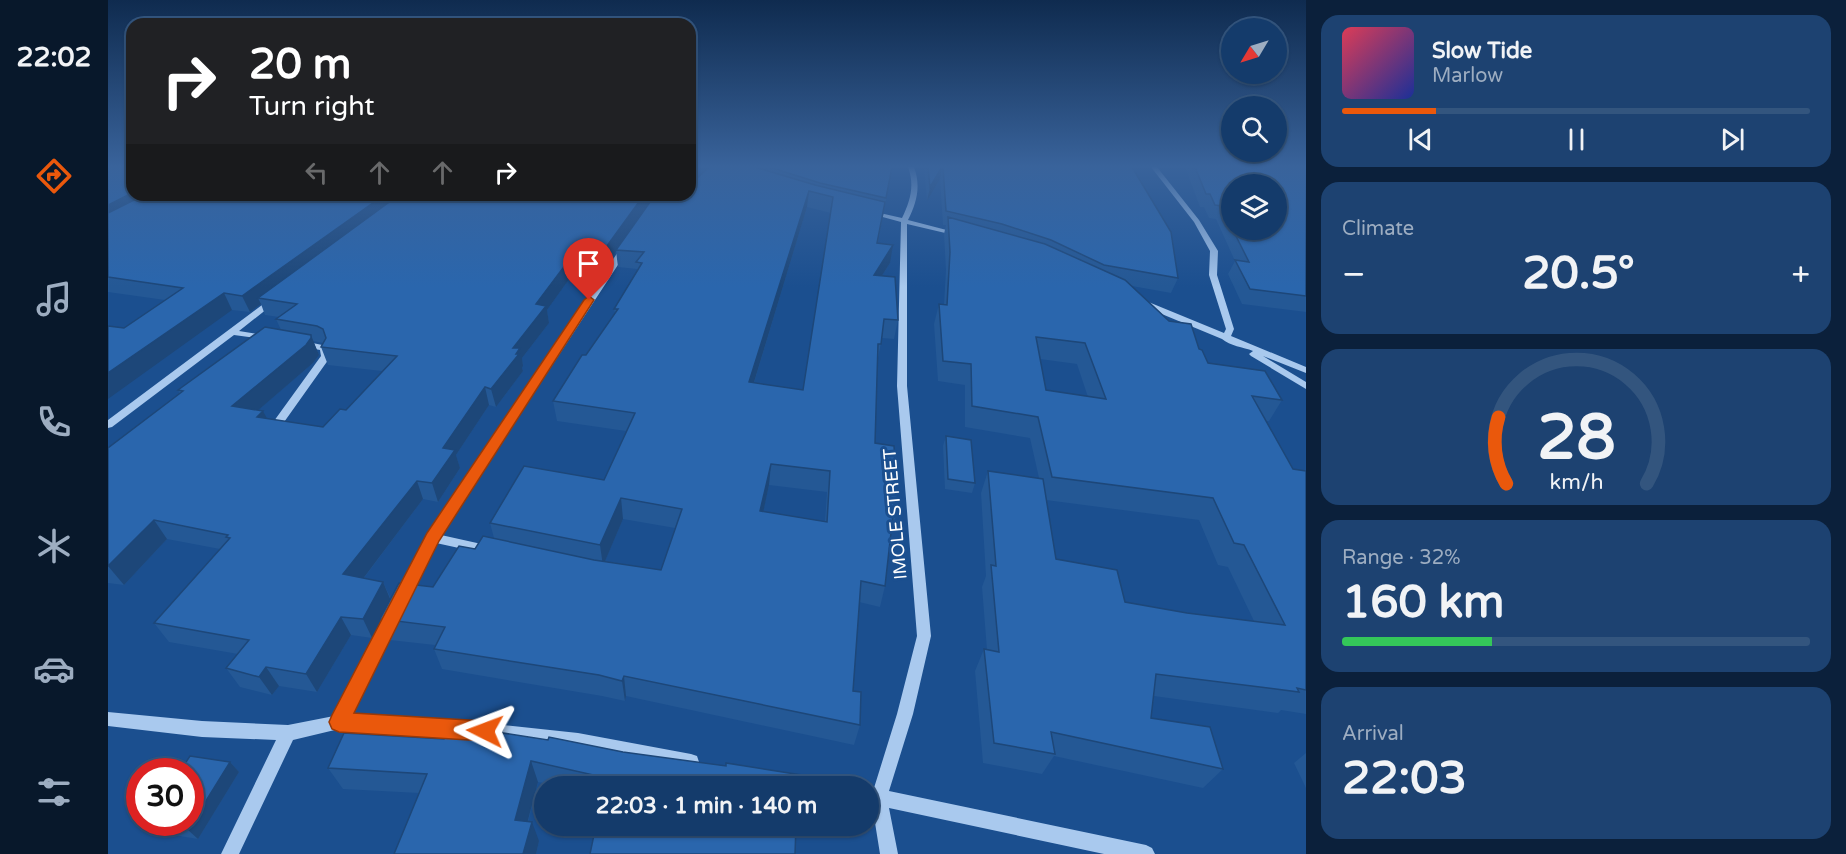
<!DOCTYPE html>
<meta charset="utf-8">
<style>
body{margin:0;font-family:"Varela Round",sans-serif;background:#1d4271;color:#f1f3f6;height:100vh;display:flex;flex-direction:column;font-size:22px;white-space:nowrap}
*{box-sizing:border-box;margin:0}
p{font-size:20px;color:#9dadc1}
.icon{flex:none;width:33px;height:33px;fill:none;stroke:currentColor;stroke-width:2;stroke-linecap:round;stroke-linejoin:round}
.map{position:relative;flex:1;overflow:hidden}
.side{display:flex;flex-direction:column;gap:15px;padding:15px;background:#0b203b;width:540px}
.side>*{flex:none}
.hud{position:absolute;left:18px;top:18px;width:570px;height:183px;border-radius:18px;box-shadow:0 2px 4px #0004,0 0 0 2px #33557e;background:#202124;color:#fff;overflow:hidden}
.needle{width:39px;rotate:232deg}
.controls{position:absolute;left:1113px;top:18px;display:grid;gap:12px}
.controls a{display:grid;place-items:center;width:66px;height:66px;border-radius:50%;background:#143b6b;box-shadow:0 2px 4px #0004,0 0 0 2px #33557e;font-size:30px}
.speed{position:absolute;left:18px;top:758px;display:flex;gap:12px;font-size:30px;font-weight:700;text-align:center}
.speed>*{display:grid;place-content:center;width:78px;height:78px;border-radius:50%;background:#143b6b;box-shadow:0 2px 4px #0004,0 0 0 2px #33557e;line-height:1}
.speed .limit{border:9px solid #d22;background:#fff;color:#111}
.pin{position:absolute;display:grid;place-items:center;width:51px;height:51px;color:#fff;margin:-62px -26px;border-radius:50% 50% 50% 0;rotate:-45deg;box-shadow:0 0 6px #0007}
.pin .icon{rotate:45deg}
.me{position:absolute;width:66px;margin:-33px;rotate:273deg;stroke-linejoin:round;filter:drop-shadow(0 0 4px #0008)}
.turn{display:flex;align-items:center;gap:21px;height:126px;padding:0 24px;font-size:27px}
.turn .icon{width:78px;height:78px;stroke-width:2.5}
.turn b{display:block;font-size:42px;line-height:51px}
.lanes{display:flex;align-items:center;height:57px;padding:0 24px;background:#0003;justify-content:center;gap:30px;direction:ltr}
.lanes .off{opacity:.35}
.big{font-size:45px;font-weight:700;line-height:1.1}
.side .tile{flex:1;display:flex;flex-direction:column;justify-content:center;gap:9px;min-width:0;padding:0 21px;border-radius:18px;background:#1d4271}
.side .dial{align-items:center;gap:0}
.dial svg{height:156px;overflow:visible;fill:none;stroke:#33557e;stroke-width:7;stroke-linecap:round;text-anchor:middle}
.dial text{fill:#f1f3f6;stroke:none}
.song{display:flex;align-items:center;gap:18px}
.cover{width:72px;height:72px;border-radius:9px;background:linear-gradient(135deg,hsl(350 70% 55%),hsl(230 70% 35%))}
.played{height:6px;border-radius:3px;background:linear-gradient(90deg,#ea580c 20%,#33557e 20%)}
.keys{display:flex;justify-content:space-around;direction:ltr}
.heat{display:flex;justify-content:space-between;align-items:center;font-size:33px;direction:ltr}
.charge{height:9px;border-radius:4px;background:linear-gradient(90deg,#34c759 32%,#33557e 0)}
.trip{position:absolute;left:426px;top:776px;width:345px;height:60px;border-radius:30px;background:#143b6b;box-shadow:0 2px 4px #0004,0 0 0 2px #33557e;font-weight:700;line-height:60px;text-align:center}
main{display:flex;flex:1;min-height:0}
.tab-bar{display:flex;flex-direction:column;width:108px;justify-content:space-around;align-items:center;background:#08182b;color:#9dadc1}
.tab-bar .icon{width:42px;height:42px}
.tab-bar .current{color:#ea580c}
.tab-bar b{font-size:27px;color:#f1f3f6}
.map>svg:first-child{display:block}
</style>
<main>
<nav class="tab-bar">
<b>22:02</b>
<svg class="icon current" aria-label="directions" viewBox="0 0 24 24"><path d="M12 3l9 9-9 9-9-9zM9 14v-3h6M13 9l2 2-2 2"/></svg>
<svg class="icon" aria-label="music" viewBox="0 0 24 24"><path d="M9 18V5l10-2v13"/><circle cx="6" cy="18" r="3"/><circle cx="16" cy="16" r="3"/></svg>
<svg class="icon" aria-label="phone" viewBox="0 0 24 24"><path d="M5 4h4l2 5-3 2q2 4 5 5l2-3 5 2v4C11 20 4 13 5 4z"/></svg>
<svg class="icon" aria-label="climate" viewBox="0 0 24 24"><path d="M12 3v18M4 7l16 10M4 17L20 7"/></svg>
<svg class="icon" aria-label="car" viewBox="0 0 24 24"><path d="M5 17H2v-5l4-1 3-4h7l3 4 3 1v5h-3M9 17h6M6 11h13"/><circle cx="7" cy="17" r="2"/><circle cx="17" cy="17" r="2"/></svg>
<svg class="icon" aria-label="filters" viewBox="0 0 24 24"><path d="M4 7h16M4 17h16"/><circle cx="9" cy="7" r="2"/><circle cx="15" cy="17" r="2"/></svg>
</nav>
<div class="map">
<svg width="1198" height="854" viewBox="0 0 1198 854">
<rect width="100%" height="100%" fill="#1b4f8f"/>
<g fill="none" stroke-linecap="round" stroke-linejoin="round">
<g fill="#a9c9ee" fill-rule="evenodd">
<path d="M800,167H806C813,186 809,202 800,220L854,234L850,236L799,224V386L823,636L805,714L781,791L1038,845L1044,848L1047,854H996L781,808L790,854H772L764,804H760V787L766,788L789,714L809,636L789,386L793,222L760,213L763,211L794,218C802,201 807,186 800,167Z"/>
<path d="M1043,167H1049L1091,220L1110,251L1109,275L1126,329L1123,336L1198,367V373L1155,356L1198,382V389L1143,356L1141,354L1145,351C1135,347 1122,346 1114,339L1032,305V301H1038L1116,333L1118,329L1101,275L1102,251L1086,222Z"/>
<polygon points="514,246 521,248 333,535 387,547 389,550 387,553 383,555 328,543 300,600 295,602 290,600 288,596 320,535"/>
<polygon points="162,299 165,299 169,301 131,331 162,336 162,340 126,335 4,427 0,428 0,420"/>
<polygon points="195,341 219,346 223,356 174,425 166,425 165,423 166,421 213,356 212,350 192,346 190,344 192,342"/>
<polygon points="284,612 289,614 291,618 242,715 355,722 361,725 363,730 361,735 355,738 231,729 185,740 131,854 113,854 168,740 94,737 0,726 0,712 94,721 180,725 226,716 279,614"/>
<polygon points="385,724 470,733 583,754 589,756 591,762 589,768 583,770 470,749 385,740 379,737 377,732 379,727"/>
<polygon points="693,774 718,780 720,786 686,786 685,782 687,776"/>
</g>
</g>
<g fill="#245895" fill-rule="evenodd">
<path d="M0,167L24,195H545V197L586,181L601,167H784L770,243L782,263L774,276L790,320L786,339L774,338L769,363L767,443L790,507L785,527H784L777,586L772,607L751,602L745,691L752,725L746,745L518,696L517,701L494,696L334,669L326,649L327,645L282,640L273,621L264,638L243,635L209,692L171,686L164,695L132,687L118,668L130,654L61,642L46,623L112,549L59,539L16,585L0,583V448L72,394L70,390L173,330L168,319L171,317L157,315L153,304L142,312L124,310L16,328L57,300L0,292ZM699,207L723,213L695,390L646,383ZM508,251L510,267L529,269V271L506,309L507,313L445,401L449,421L518,431L496,480L382,523L386,538L367,549L325,587L283,599L275,582L256,578L315,499L330,502L352,468L348,455L381,405L388,407L415,371L414,368L415,366L414,358L441,323L439,310L472,264L498,266ZM205,341L215,343L213,347L220,365L274,371L238,410L215,427L159,419L150,410L205,363L211,355ZM661,485L719,492L717,522L655,512ZM515,519L567,528L553,570L497,561Z"/>
<path d="M816,167H1024L1070,278L1063,293L1024,286L1091,349L1100,363L1174,400L1161,421H1158L1185,469L1198,471V714L1173,710L1170,713L1046,696L1043,718L1115,769L1095,788L946,756L934,774L875,763L867,671L876,649L879,650L874,587L878,576L873,493L880,471L931,478L922,438L857,427V385L830,381L826,324L831,304L836,305L838,270L836,234L838,225H835L832,179L819,201ZM932,359L969,364L980,397L938,390ZM938,500L1091,520L1110,565L1120,567L1146,621L1079,613L1017,602L948,559Z"/>
<path d="M1077,167H1198V312L1134,304L1120,274L1127,261L1108,219L1101,218L1096,207H1092ZM1124,184L1168,230H1124Z"/>
<polygon points="838,436 867,483 864,493 837,489 835,446"/>
<polygon points="515,752 706,786 449,786 430,782 420,822 431,841 428,854 286,854 311,793 235,789 220,768"/>
<polygon points="1198,753 1198,788 1186,763"/>
<polygon points="122,762 131,772 90,839 47,832 37,823"/>
<polygon points="488,825 702,825 700,832 688,830"/>
</g>
<g fill="#1d4779">
<polygon points="834,167 832,179 819,201 822,187"/>
<polygon points="701,191 699,207 640,402 641,382"/>
<polygon points="24,193 24,195 53,195 0,224 0,205"/>
<polygon points="276,195 300,195 150,298 153,304 142,312 134,296"/>
<polygon points="536,195 545,195 545,198 498,266 496,250"/>
<polygon points="785,245 782,263 763,293 766,275"/>
<polygon points="470,248 472,264 439,310 441,323 414,358 415,366 414,368 415,371 388,407 383,389 428,304"/>
<polygon points="116,293 124,310 0,399 0,373"/>
<polygon points="203,335 211,355 205,363 134,424 124,406"/>
<polygon points="377,387 381,405 348,455 352,468 330,502 324,483 335,448"/>
<polygon points="155,411 165,430 149,417"/>
<polygon points="663,464 661,485 651,532 652,511"/>
<polygon points="309,481 315,499 245,592 235,574"/>
<polygon points="513,498 515,519 495,566 492,545"/>
<polygon points="46,520 59,539 16,585 0,566"/>
<polygon points="275,582 283,601 272,619 273,621 264,638 255,619"/>
<polygon points="233,617 243,635 209,692 198,674"/>
<polygon points="158,667 171,686 164,695 151,677"/>
<polygon points="516,676 518,696 517,701 514,681"/>
<polygon points="423,761 430,782 415,839 407,820"/>
<polygon points="122,762 131,772 90,839 80,830"/>
<polygon points="424,822 431,841 428,854 415,854"/>
</g>
<g fill="#2a66ad" stroke="#1d4779" stroke-width="1.5" fill-rule="evenodd">
<polygon points="0,167 24,167 24,193 0,205"/>
<path d="M601,167H647L707,185L777,202L769,243L785,245L766,275L787,277L790,320L776,319L773,344H770L767,443L786,446L790,507L786,506L777,586L753,581L745,691L753,692L752,725L516,676L514,681L491,675L326,649L337,627L272,619L291,583L325,587L351,546L367,549L375,536L486,560L553,570L574,509L513,498L492,545L382,523L416,466L496,480L527,413L445,401L474,355H478L510,309H506L534,263L528,262L536,252L508,250L547,195H582V181H586ZM701,191L725,197L695,390L641,382ZM663,464L722,471L719,522L652,511Z"/>
<polygon points="661,167 784,167 778,198 712,183"/>
<polygon points="820,167 834,167 822,187"/>
<polygon points="835,167 1024,167 1063,232 1070,278 996,265 943,240 894,224 838,211"/>
<polygon points="1087,167 1198,167 1198,296 1142,289 1127,260 1141,262 1125,230 1168,230 1168,184 1124,184 1124,226 1114,206 1107,205 1102,194 1098,194"/>
<polygon points="36,195 276,195 134,296 116,293 0,373 0,326 16,328 75,288 0,277 0,213"/>
<polygon points="291,195 536,195 496,250 470,248 428,304 438,306 405,348 412,348 408,354 411,354 383,389 377,387 335,448 347,450 324,483 309,481 235,574 275,582 255,619 233,617 198,674 158,667 151,677 118,668 141,640 46,623 122,538 118,537 120,535 46,520 0,566 0,448 75,391 70,390 157,327 203,335 203,338 198,345 124,406 155,411 149,417 215,427 232,409 238,410 289,356 213,347 218,338 215,329 209,326 168,319 189,304 150,298"/>
<path d="M840,217L937,244L1017,280L1061,321L1083,324L1091,349L1094,350L1100,363L1157,371L1174,400L1144,396L1185,469L1198,471V690L1189,688L1191,692L1048,674L1043,718L1102,727L1115,769L943,732L947,754L886,743L876,649L891,652L883,565L888,566L880,471L935,479L948,559L1009,570L1017,602L1079,613L1177,625L1136,545L1126,543L1105,498L944,477L930,417L864,406L863,364L835,361L831,304L839,305L842,252ZM928,337L977,343L998,399L938,390Z"/>
<polygon points="838,436 863,440 867,483 840,479"/>
<polygon points="343,725 440,740 441,737 515,752 618,766 618,763 706,777 706,786 497,786 499,778 423,761 407,820 424,822 415,854 286,854 319,774 220,768 236,733 336,739"/>
<polygon points="82,756 122,762 80,830 37,823 38,822 82,822 82,771 72,771"/>
<polygon points="488,825 688,825 687,854 482,854"/>
</g>
<linearGradient id="sky" x2="0" y2="1"><stop stop-color="#0f2b4f"/><stop offset="0.58" stop-color="#39639b"/><stop offset="1" stop-color="#39639b" stop-opacity="0"/></linearGradient>
<rect width="1198" height="287" fill="url(#sky)"/>
<polygon fill="#ea580c" stroke="#983908" stroke-width="1.5" points="481,296 486,300 331,541 246,713 377,721 384,724 387,731 384,738 377,741 231,732 224,729 221,722 224,715 319,533 476,300"/>
<g text-anchor="middle" stroke-width="6" stroke-linejoin="round" paint-order="stroke">
<g font-size="18" fill="#fff" stroke="#1b4f8f">
<text transform="translate(787 514) rotate(-95)" y="6">IMOLE STREET</text>
</g>
</g>
</svg>
<div class="controls">
<a><svg class="needle" viewBox="-14 -14 28 28"><path d="M0-13l5 13h-10z" fill="#e53935"/><path d="M0 13l5-13h-10z" fill="#9dadc1"/></svg></a>
<a><svg class="icon" aria-label="search" viewBox="0 0 24 24"><circle cx="10" cy="10" r="6"/><path d="M15 15l6 6"/></svg></a>
<a><svg class="icon" aria-label="layers" viewBox="0 0 24 24"><path d="M12 4l9 5-9 5-9-5zM3 14l9 5 9-5"/></svg></a>
</div>
<div class="speed"><div class="limit">30</div></div>
<div class="pin" style="left:481px;top:300px;background:#d93025"><svg class="icon" aria-label="arrive" viewBox="0 0 24 24"><path d="M6 21V4h12l-3 4 3 4H6"/></svg></div>
<svg class="me" style="left:377px;top:731px" viewBox="-20 -20 40 40"><path d="M0-17L14 15 0 8-14 15z" fill="#ea580c" stroke="#fff" stroke-width="4"/></svg>
<div class="trip">22:03 · 1 min · 140 m</div>
<div class="hud">
<div class="turn"><svg class="icon" aria-label="right" viewBox="0 0 24 24"><path d="M7 20v-9h11M14 6l5 5-5 5"/></svg><div><b>20 m</b>Turn right</div></div>
<div class="lanes"><svg class="icon off" aria-label="left" viewBox="0 0 24 24"><path d="M17 20v-9H6M10 6l-5 5 5 5"/></svg><svg class="icon off" aria-label="ahead" viewBox="0 0 24 24"><path d="M12 20V5M6 11l6-6 6 6"/></svg><svg class="icon off" aria-label="ahead" viewBox="0 0 24 24"><path d="M12 20V5M6 11l6-6 6 6"/></svg><svg class="icon" aria-label="right" viewBox="0 0 24 24"><path d="M7 20v-9h11M14 6l5 5-5 5"/></svg></div>
</div>
</div>
<section class="side">
<div class="tile">
<div class="song"><i class="cover"></i><div><b>Slow Tide</b><p>Marlow</p></div></div>
<div class="played"></div>
<div class="keys"><svg class="icon" aria-label="previous" viewBox="0 0 24 24"><path d="M18 5L8 12l10 7zM5 5v14"/></svg><svg class="icon" aria-label="pause" viewBox="0 0 24 24"><path d="M8 5v14M16 5v14"/></svg><svg class="icon" aria-label="next" viewBox="0 0 24 24"><path d="M6 5l10 7-10 7zM19 5v14"/></svg></div>
</div>
<div class="tile"><p>Climate</p>
<div class="heat"><a>−</a><b class="big">20.5°</b><a>+</a></div>
</div>
<div class="tile dial"><svg viewBox="0 0 100 80">
<path d="M14 69A42 42 0 1 1 86 69"/>
<path d="M14 69A42 42 0 0 1 10 35" stroke="#ea580c"/>
<text x="50" y="56" font-size="32" font-weight="700">28</text>
<text x="50" y="72" font-size="11">km/h</text>
</svg></div>
<div class="tile"><p>Range · 32%</p><b class="big">160 km</b><div class="charge"></div></div>
<div class="tile"><p>Arrival</p><b class="big">22:03</b></div>
</section>
</main>
